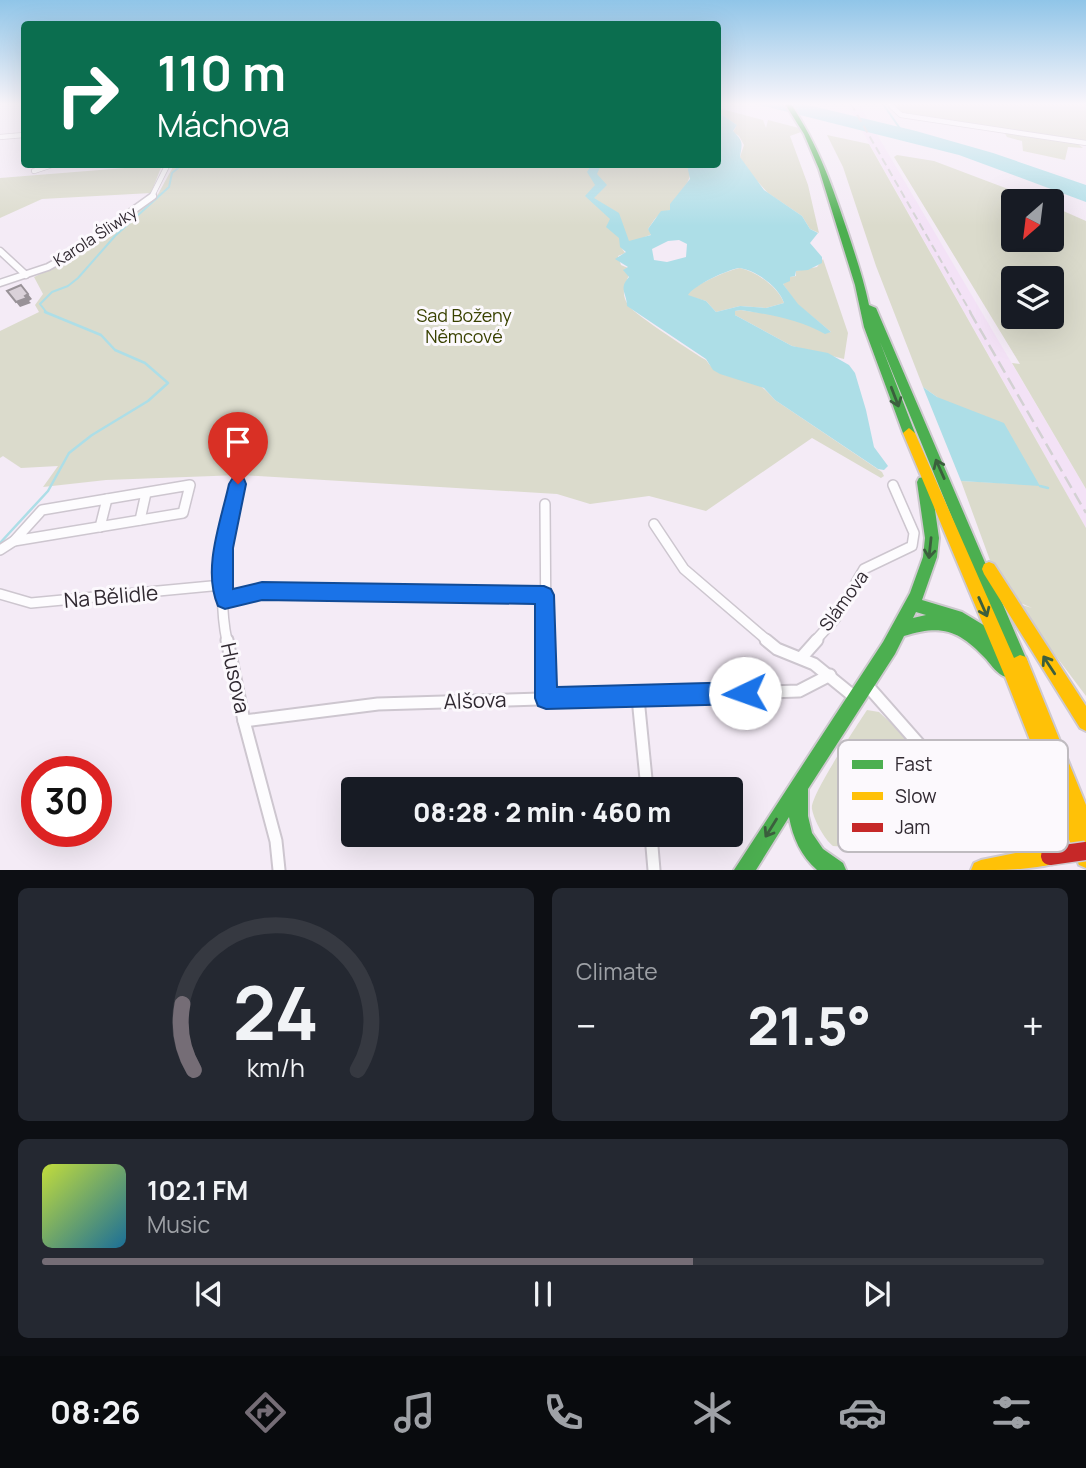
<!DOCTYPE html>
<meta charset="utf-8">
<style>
body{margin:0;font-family:Manrope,sans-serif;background:#242831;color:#f1f3f6;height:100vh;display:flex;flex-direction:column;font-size:26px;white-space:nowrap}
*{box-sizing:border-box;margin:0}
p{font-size:23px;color:#9ea1a6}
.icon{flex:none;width:38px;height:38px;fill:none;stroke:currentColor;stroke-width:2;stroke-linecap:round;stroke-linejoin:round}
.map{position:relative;height:870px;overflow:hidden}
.sheet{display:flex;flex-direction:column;gap:18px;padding:18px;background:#0d0f14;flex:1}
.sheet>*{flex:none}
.hud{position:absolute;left:21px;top:21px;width:700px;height:147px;border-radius:7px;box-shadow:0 7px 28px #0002;background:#0b6e4f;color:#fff;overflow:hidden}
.needle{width:46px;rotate:208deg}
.buttons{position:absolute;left:1001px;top:189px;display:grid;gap:14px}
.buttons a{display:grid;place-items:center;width:63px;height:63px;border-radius:7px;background:#171b24;box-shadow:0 7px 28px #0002;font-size:35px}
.speed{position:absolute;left:21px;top:756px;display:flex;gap:14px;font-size:35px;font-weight:700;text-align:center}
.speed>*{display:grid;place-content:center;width:91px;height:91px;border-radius:50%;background:#171b24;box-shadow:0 7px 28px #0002;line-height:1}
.speed .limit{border:10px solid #d22;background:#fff;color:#111}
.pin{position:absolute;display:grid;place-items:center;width:60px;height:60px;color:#fff;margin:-72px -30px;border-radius:50% 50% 50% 0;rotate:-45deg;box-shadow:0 0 7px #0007}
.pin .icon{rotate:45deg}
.me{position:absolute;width:77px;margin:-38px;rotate:267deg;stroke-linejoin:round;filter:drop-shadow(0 0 5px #0008)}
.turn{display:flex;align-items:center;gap:24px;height:147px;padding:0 21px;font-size:32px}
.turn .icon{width:91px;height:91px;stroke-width:2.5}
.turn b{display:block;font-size:49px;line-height:60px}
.big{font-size:52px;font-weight:800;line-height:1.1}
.sheet .tile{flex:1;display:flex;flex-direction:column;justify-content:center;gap:10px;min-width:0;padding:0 24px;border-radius:10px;background:#242831}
.sheet .dial{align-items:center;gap:0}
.dial svg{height:182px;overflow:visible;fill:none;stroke:#363941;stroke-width:7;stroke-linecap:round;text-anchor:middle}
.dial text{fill:#f1f3f6;stroke:none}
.song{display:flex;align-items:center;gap:21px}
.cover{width:84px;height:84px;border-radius:10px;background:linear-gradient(135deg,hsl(70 70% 55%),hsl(200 70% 35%))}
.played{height:7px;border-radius:4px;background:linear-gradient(90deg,#756d76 65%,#363941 65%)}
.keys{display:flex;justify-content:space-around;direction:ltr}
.heat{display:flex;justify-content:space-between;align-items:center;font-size:38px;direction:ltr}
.sheet .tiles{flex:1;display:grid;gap:18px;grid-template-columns:1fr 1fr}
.tile:last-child{grid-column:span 2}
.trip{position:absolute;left:341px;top:777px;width:402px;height:70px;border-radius:7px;background:#171b24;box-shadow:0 7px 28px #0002;font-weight:800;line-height:70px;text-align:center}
.dock{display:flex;height:112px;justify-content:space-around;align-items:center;background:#090b0e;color:#9ea1a6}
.dock .icon{width:49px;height:49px}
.dock .selected{color:#756d76}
.dock b{font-size:32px;color:#f1f3f6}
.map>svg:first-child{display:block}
</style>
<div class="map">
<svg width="1086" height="870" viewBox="0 0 1086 870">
<rect width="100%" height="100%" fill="#f4ebf6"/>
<polygon fill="#f3e2f6" points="847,104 859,104 1086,489 1086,528"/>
<g fill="#dbdbcc" fill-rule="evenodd">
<polygon points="889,104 1086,104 1086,143 901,115"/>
<polygon points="718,108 763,120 766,128 768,120 799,128 801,132 790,136 808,185 819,233 810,229 802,216 768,193 747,170 740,157 744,145 739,136 733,132 737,125 718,112"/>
<polygon points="1004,132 1078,144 1083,148 1068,147 1065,160 1023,151 1022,141 1007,137"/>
<polygon points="827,135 869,144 1086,528 1086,696 1016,603 1032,608 1014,600 995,574 961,481 1039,485 937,397 923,387 876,266 843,167"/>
<path d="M897,155L934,161L1040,201H1013V240H1052V206L1086,221V489L1012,363L1020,364L894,157ZM1052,278V317H1013V278Z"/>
<path d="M687,164C698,183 673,193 670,210C656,214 656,218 648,229L652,234L621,247L625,253L618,256L621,265L628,268L624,270L629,275C624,287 621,293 628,305C630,311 695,354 706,360C718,379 739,376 758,385C765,388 770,395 775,400L882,472L884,476L881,478L812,438L706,511L649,496L590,504L557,494L240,475L106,480L43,487L58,466L21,468L3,456L0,458V331L39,312L35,305L43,294L34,277L82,254L157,196L174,165Z"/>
<polygon points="162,165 151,193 42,199 0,218 0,178"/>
<path d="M823,259L848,333L844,359L792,346L735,315V311L741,310C763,314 790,314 810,325C818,329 821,334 831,332L797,304L783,284L789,277L796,276V271L817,267Z"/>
<path d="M740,268C757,272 778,287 784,303L766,308L740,306L716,312L706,301L688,296V292C698,284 728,270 740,268Z"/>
<path d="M867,710L879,712L905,736L934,773L935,790H948L963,808L850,837L846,847L833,846C824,839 814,820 812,809C809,797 858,724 867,710ZM855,748L866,755L868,751H871L878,763L886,766L888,773L879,775L871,769L865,776L858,773L853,762Z"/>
</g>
<g fill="#addee7" fill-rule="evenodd">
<polygon points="756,104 804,104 916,131 993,153 1086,185 1086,202 959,155"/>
<path d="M718,112L737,125L733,131C744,142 742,143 740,157L764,190L802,216L810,229L818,233L810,243L822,257V263L808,270L796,271L795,276L790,277V281L783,284L798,304L831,332L825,334C798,319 771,315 741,310L735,311V315L792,346L828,353L849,365L855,373L866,410L874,447L888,466L884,470L878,469L775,400L764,388L720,374L713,370L706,359L627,306C627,293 618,289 629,277L623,270L628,267L615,259L626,252L620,247L619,238L606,227L610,219L585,196L595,185L587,172L591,165H601L597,174L607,185L594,198L619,213L629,241L651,235L648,229L661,211L670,210V204L690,179L687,165L718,164ZM668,241L679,240L687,244L686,257L667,262L654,260L652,249ZM740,268C757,271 779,287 784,303L766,308L740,306L716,312L706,301L688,295C693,286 728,269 740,268Z"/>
<polygon points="923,387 937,397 1004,423 1040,486 961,481"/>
</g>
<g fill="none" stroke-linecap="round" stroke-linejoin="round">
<g stroke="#addee7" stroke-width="2">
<polyline points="883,104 901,130"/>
<polyline points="47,313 40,304 52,292 68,286 78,278 115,236 169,187 172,173 183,164"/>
</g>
<g stroke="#addee7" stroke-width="2.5">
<polyline points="1040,486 1048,488"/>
<polyline points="0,543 48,491 69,453 92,435 148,401 168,383 145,363 115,350 101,335 45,312"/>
</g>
<defs>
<g id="street-far3">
<polyline points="889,104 901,115 1086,143"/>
<polyline points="0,137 24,135"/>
<polyline points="34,171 55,164"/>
<polyline points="151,198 168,164"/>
</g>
<g id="street-far2">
<polyline points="0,251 26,275"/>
<polyline points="0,283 48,267 75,252 153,196"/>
</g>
<g id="street-far1">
<polygon points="190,485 183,513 14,541 42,510"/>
<polyline points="545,504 546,641"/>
<polyline points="140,520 146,493"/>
<polyline points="654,524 684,569 768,641"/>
<polyline points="100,527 107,499"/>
<polyline points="0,550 14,541"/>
<polyline points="0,594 31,603 222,585"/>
<polyline points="225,600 262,591 544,595"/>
<path d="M227,641C216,589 227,535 238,484"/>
<polyline points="815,641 835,619 864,569 912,546 914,533 893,485"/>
</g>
<g id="street">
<polyline points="227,640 244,721 276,841 279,870"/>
<polyline points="546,640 546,698"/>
<polyline points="766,640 777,649 814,664 857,699"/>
<polyline points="801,658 817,640"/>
<polyline points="866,684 963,794"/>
<polyline points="638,698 647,789"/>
<polyline points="244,721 378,704 799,691 830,675"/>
<polyline points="651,835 654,870"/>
</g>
<path id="fast" d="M785,104H791C819,147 832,185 848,233C856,257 864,281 869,305L876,308L1028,663L1026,669L1020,671L1014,669L1003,642L1002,647L998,648L1012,663L1014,669L1012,675L1006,677C997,674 992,666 986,659C959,630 942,624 904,636L895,654L808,789V816L812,833L823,849L843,863L846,870H817C801,856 793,838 789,817L756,870H734L883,642L910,593L923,557L925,538L917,482L919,478L924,477L929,478L931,482L939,538L937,557L922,600L962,612L1000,635L880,342L915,433L909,438L903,433L864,327L855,285L819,169L804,134ZM916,612L926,615L913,618Z"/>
<g id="slow">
<polygon points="909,428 915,433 1014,658 1020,655 1026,657 1086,805 1086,868 1079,865 1006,679 903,433"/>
<polygon points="989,562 994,564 1086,706 1086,731 1080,728 984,574 982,569 984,564"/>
<path d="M1050,846L1057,849L1060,856L1057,863C1031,870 999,870 971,870L974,863L981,860Z"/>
</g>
</defs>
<use href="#street-far3" stroke="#cdc6cf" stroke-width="6"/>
<use href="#street-far2" stroke="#cdc6cf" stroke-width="9"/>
<use href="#street-far1" stroke="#cdc6cf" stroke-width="12"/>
<use href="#street" stroke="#cdc6cf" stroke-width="15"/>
<use href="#fast" stroke="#cec9cf" stroke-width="4"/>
<use href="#slow" stroke="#cec9cf" stroke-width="4"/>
<use href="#street-far3" stroke="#fdfcfe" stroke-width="4.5"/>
<use href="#street-far2" stroke="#fdfcfe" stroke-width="6"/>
<use href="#street-far1" stroke="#fdfcfe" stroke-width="9"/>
<use href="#street" stroke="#fdfcfe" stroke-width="11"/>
<use href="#fast" fill="#4caf50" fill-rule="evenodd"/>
<use href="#slow" fill="#ffc107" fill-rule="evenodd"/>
<polyline stroke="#d3d1d3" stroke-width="2" stroke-dasharray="8 4.5" stroke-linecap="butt" points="851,104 971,313"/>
<polyline stroke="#d3d1d3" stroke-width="2.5" stroke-dasharray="13 6" stroke-linecap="butt" points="970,312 1086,513"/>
<defs>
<polyline id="jam-bridge" points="1050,856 1086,851"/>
</defs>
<use href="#jam-bridge" stroke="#cec9cf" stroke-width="21" stroke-linecap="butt"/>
<use href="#jam-bridge" stroke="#c62828" stroke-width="18"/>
</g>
<polygon fill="#999298" points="28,294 32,299 29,301 31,303 20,307 16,302"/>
<polygon fill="#dad1d9" stroke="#999298" stroke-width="2" points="21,285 28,294 25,296 27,298 16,302 7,291"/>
<defs><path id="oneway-shaft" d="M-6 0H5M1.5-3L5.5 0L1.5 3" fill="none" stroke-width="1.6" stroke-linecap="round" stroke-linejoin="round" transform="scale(1.75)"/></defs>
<g stroke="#3b5f3d">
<use href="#oneway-shaft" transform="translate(895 397) rotate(69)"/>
<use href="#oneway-shaft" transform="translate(940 469) rotate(-114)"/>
<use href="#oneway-shaft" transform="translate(930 548) rotate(96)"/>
<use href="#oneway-shaft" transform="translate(983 607) rotate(66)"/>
<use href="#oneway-shaft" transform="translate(1049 665) rotate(-123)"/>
<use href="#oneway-shaft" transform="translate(771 828) rotate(122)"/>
</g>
<linearGradient id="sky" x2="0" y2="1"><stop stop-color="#90c5e8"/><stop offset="0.46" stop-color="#faf6fb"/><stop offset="1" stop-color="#faf6fb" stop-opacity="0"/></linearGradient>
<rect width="1086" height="226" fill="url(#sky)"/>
<path fill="#1a73e8" stroke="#114b97" stroke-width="2" d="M238,477L244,479L246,484L233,548V589L262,582L544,586L551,589L554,595L557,687L745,682L753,686L756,693L753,701L745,704L546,709L538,706L535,698V604L262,600L225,609L218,606C202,569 221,521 229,484L232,479Z"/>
<g text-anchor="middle" stroke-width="6" stroke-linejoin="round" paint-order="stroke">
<g font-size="16" fill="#302931" stroke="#fcf9fd">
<text transform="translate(95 236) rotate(-33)" y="6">Karola Śliwky</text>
</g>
<g font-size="18" fill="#394100" stroke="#fcf9fd">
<text x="464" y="322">Sad Boženy<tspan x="464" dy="21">Němcové</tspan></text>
</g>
<g font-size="18" fill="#302931" stroke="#fcf9fd">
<text transform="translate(844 601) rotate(-54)" y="6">Slámova</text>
</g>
<g font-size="21" fill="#302931" stroke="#fcf9fd">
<text transform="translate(111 597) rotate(-5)" y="7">Na Bělidle</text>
<text transform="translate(235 678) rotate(78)" y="7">Husova</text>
<text transform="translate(475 701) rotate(-2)" y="7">Alšova</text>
</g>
</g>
<rect x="838" y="740" width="230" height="112" rx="10" fill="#fcf9fd" stroke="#bfbbc0" stroke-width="2"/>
<rect x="852" y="760" width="31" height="9" fill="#4caf50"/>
<rect x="852" y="792" width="31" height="8" fill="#ffc107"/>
<rect x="852" y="823" width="31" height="9" fill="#c62828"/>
<g font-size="19" fill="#302931">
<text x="895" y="771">Fast</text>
<text x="895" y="803">Slow</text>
<text x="895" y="834">Jam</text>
</g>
</svg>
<div class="buttons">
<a><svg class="needle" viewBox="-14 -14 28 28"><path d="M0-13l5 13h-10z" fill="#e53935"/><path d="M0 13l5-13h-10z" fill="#9ea1a6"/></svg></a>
<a><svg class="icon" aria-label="layers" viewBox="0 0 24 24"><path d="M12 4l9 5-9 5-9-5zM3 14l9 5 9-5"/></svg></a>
</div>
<div class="speed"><div class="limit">30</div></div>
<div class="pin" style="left:238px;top:484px;background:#d93025"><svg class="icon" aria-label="arrive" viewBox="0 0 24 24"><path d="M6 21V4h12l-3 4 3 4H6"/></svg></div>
<svg class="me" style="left:745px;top:693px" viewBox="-20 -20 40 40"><circle r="19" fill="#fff"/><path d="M0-13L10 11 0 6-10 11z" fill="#1a73e8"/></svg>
<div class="trip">08:28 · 2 min · 460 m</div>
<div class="hud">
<div class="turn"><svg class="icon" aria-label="right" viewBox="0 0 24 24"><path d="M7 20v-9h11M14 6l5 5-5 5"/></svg><div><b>110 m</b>Máchova</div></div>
</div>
</div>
<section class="sheet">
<div class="tiles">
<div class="tile dial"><svg viewBox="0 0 100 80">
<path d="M14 69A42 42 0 1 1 86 69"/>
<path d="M14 69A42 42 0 0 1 9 40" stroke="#756d76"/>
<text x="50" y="56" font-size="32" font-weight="700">24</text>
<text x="50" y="72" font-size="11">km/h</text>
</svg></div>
<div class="tile"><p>Climate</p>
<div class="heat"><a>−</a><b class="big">21.5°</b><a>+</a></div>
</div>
<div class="tile">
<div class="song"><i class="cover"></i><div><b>102.1 FM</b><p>Music</p></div></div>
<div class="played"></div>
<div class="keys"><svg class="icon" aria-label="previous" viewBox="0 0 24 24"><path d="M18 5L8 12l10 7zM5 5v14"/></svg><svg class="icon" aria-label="pause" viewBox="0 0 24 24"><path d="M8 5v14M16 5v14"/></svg><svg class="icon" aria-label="next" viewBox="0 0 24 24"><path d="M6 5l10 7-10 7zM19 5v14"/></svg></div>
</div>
</div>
</section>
<nav class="dock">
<b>08:26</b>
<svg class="icon selected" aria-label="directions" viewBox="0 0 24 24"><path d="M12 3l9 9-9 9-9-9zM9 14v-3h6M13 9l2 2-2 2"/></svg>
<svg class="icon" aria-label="music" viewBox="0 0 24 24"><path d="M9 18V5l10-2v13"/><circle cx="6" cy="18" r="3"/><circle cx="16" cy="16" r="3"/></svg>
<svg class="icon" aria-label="phone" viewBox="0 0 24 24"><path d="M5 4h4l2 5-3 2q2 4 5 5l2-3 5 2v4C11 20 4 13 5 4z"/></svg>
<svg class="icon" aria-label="climate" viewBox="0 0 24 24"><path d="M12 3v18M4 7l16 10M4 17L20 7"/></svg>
<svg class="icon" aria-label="car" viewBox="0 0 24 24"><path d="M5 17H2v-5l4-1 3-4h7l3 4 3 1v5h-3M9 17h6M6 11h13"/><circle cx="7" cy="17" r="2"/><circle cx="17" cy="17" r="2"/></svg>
<svg class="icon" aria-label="filters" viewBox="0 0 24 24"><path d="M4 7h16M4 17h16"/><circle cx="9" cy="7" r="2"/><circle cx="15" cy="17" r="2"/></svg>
</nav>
